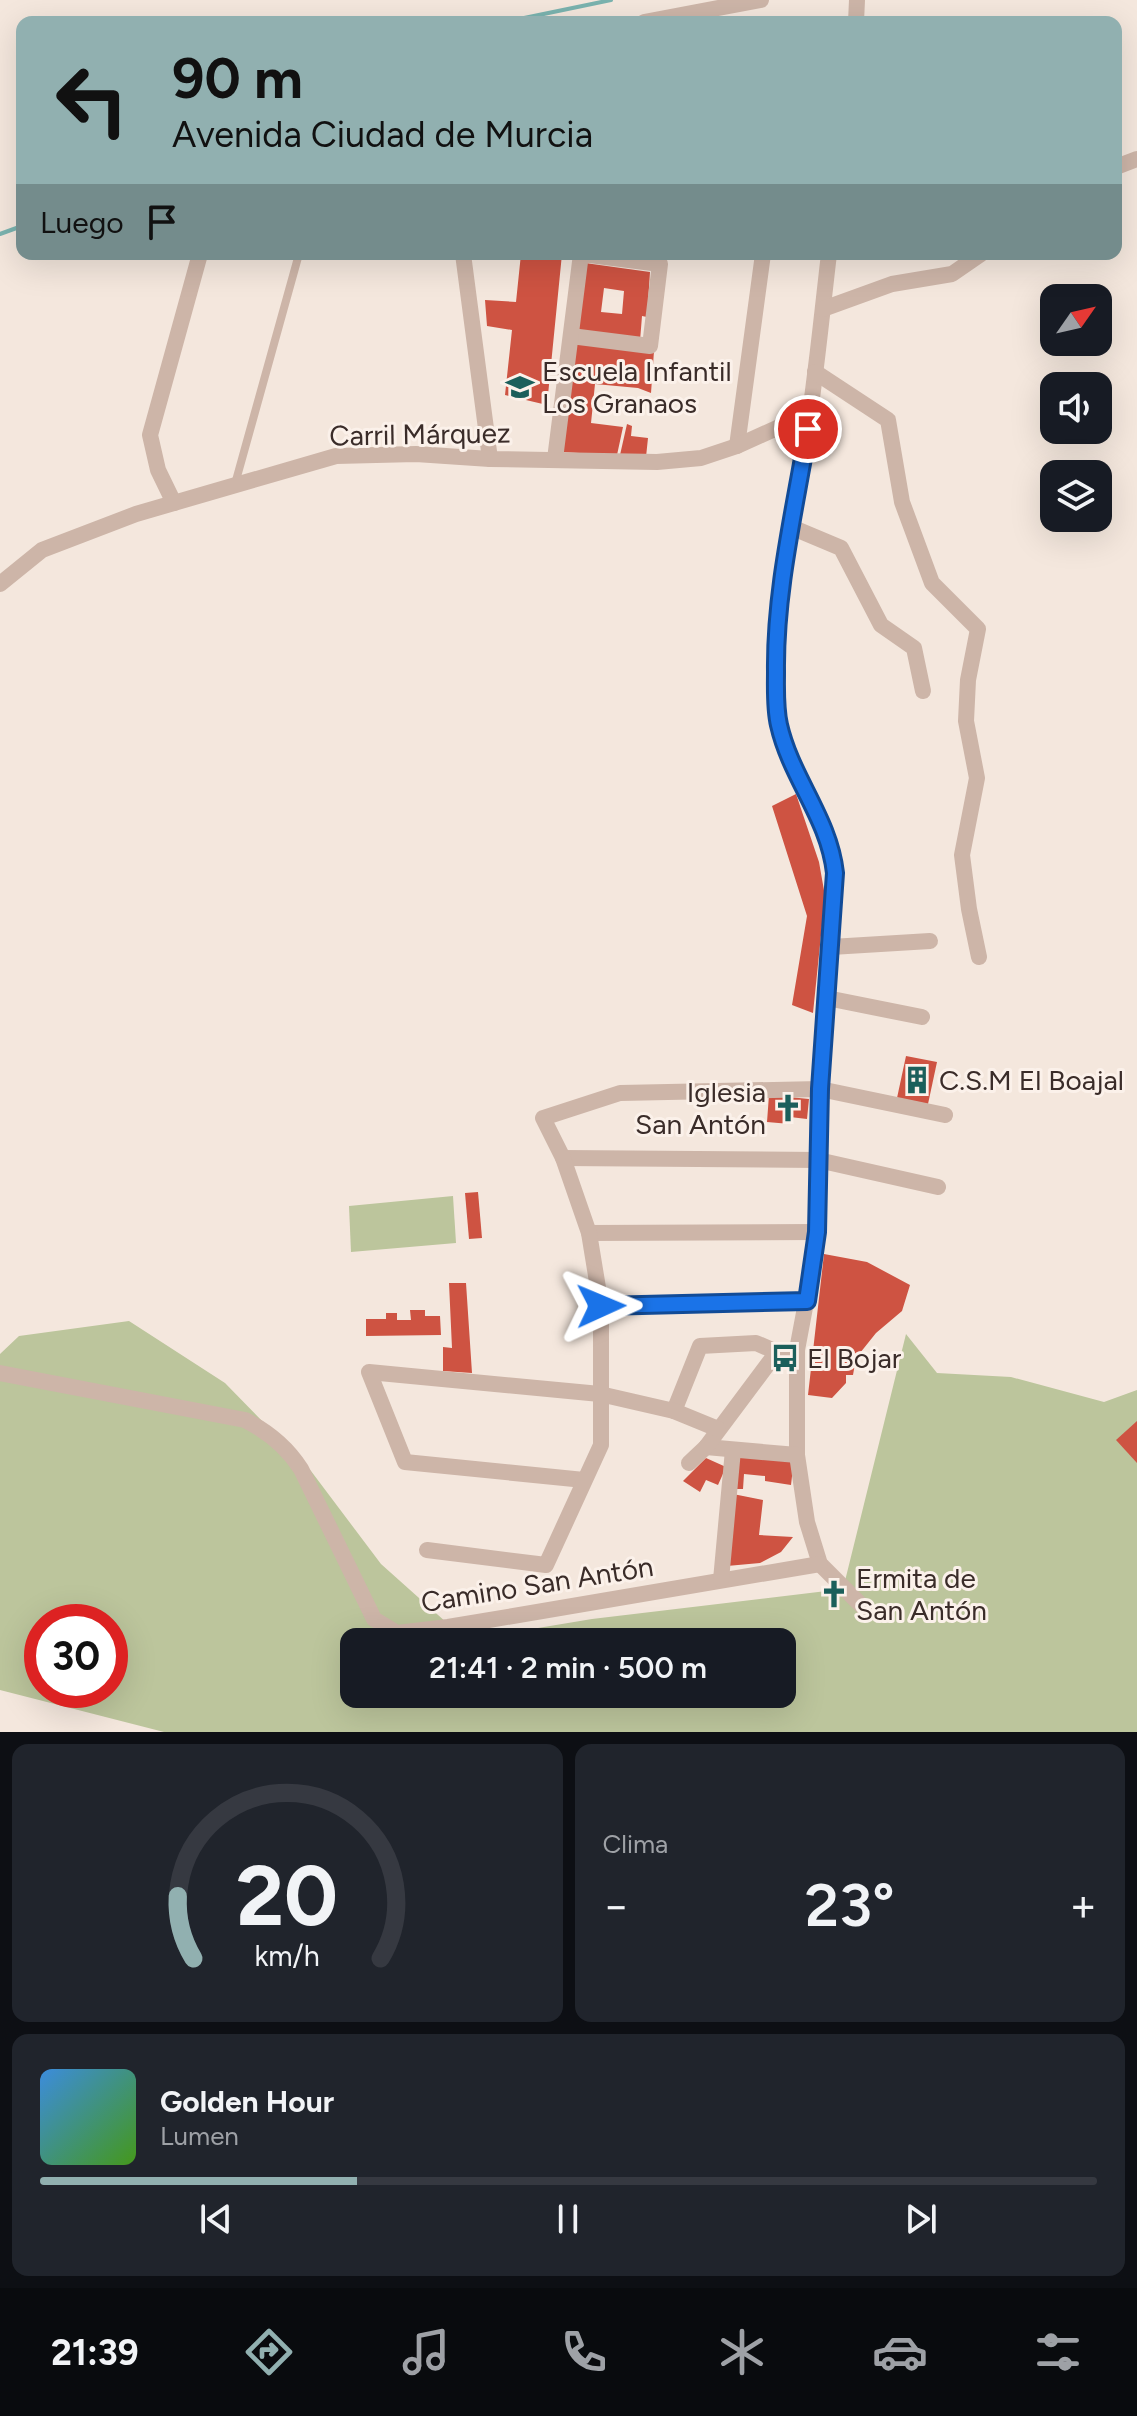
<!DOCTYPE html>
<html lang="es">
<meta charset="utf-8">
<style>
body{margin:0;font-family:Figtree,sans-serif;background:#20242c;color:#f1f3f6;height:100vh;display:flex;flex-direction:column;font-size:30px;white-space:nowrap}
*{box-sizing:border-box;margin:0}
p{font-size:26px;color:#9ea1a6}
.icon{flex:none;width:44px;height:44px;fill:none;stroke:currentColor;stroke-width:2;stroke-linecap:round;stroke-linejoin:round}
.map{position:relative;height:1732px;overflow:hidden}
.sheet{display:flex;flex-direction:column;gap:12px;padding:12px;background:#0d0f14;flex:1}
.sheet>*{flex:none}
.top-card{position:absolute;left:16px;top:16px;width:1106px;height:244px;border-radius:16px;box-shadow:0 8px 32px #0002;background:#91b0b0;color:#111;overflow:hidden}
.needle{width:52px;rotate:56deg}
.fabs{position:absolute;left:1040px;top:284px;display:grid;gap:16px}
.fabs a{display:grid;place-items:center;width:72px;height:72px;border-radius:16px;background:#171b24;box-shadow:0 8px 32px #0002;font-size:40px}
.speed{position:absolute;left:24px;top:1604px;display:flex;gap:16px;font-size:40px;font-weight:700;text-align:center}
.speed>*{display:grid;place-content:center;width:104px;height:104px;border-radius:50%;background:#171b24;box-shadow:0 8px 32px #0002;line-height:1}
.speed .limit{border:12px solid #d22;background:#fff;color:#111}
.pin{position:absolute;display:grid;place-items:center;width:68px;height:68px;color:#fff;margin:-34px;border:4px solid #fff;border-radius:50%;box-shadow:0 2px 8px #0007}
.me{position:absolute;width:88px;margin:-44px;rotate:89deg;stroke-linejoin:round;filter:drop-shadow(0 0 6px #0008)}
.turn{display:flex;align-items:center;gap:28px;height:168px;padding:0 24px;font-size:36px}
.turn .icon{width:104px;height:104px;stroke-width:2.5}
.turn b{display:block;font-size:56px;line-height:68px}
.then{display:flex;align-items:center;height:76px;padding:0 24px;background:#0003;gap:16px;font-size:30px}
.big{font-size:60px;font-weight:600;line-height:1.1}
.sheet .widget{flex:1;display:flex;flex-direction:column;justify-content:center;gap:12px;min-width:0;padding:0 28px;border-radius:16px;background:#20242c}
.sheet .dial{align-items:center;gap:0}
.dial svg{height:208px;overflow:visible;fill:none;stroke:#363941;stroke-width:7;stroke-linecap:round;text-anchor:middle}
.dial text{fill:#f1f3f6;stroke:none}
.song{display:flex;align-items:center;gap:24px}
.cover{width:96px;height:96px;border-radius:12px;background:linear-gradient(135deg,hsl(210 70% 55%),hsl(100 70% 35%))}
.played{height:8px;border-radius:4px;background:linear-gradient(90deg,#91b0b0 30%,#363941 30%)}
.keys{display:flex;justify-content:space-around;direction:ltr}
.heat{display:flex;justify-content:space-between;align-items:center;font-size:44px;direction:ltr}
.sheet .tiles{flex:1;display:grid;gap:12px;grid-template-columns:1fr 1fr}
.widget:last-child{grid-column:span 2}
.trip{position:absolute;left:340px;top:1628px;width:456px;height:80px;border-radius:16px;background:#171b24;box-shadow:0 8px 32px #0002;font-weight:600;line-height:80px;text-align:center}
.tabs{display:flex;height:128px;justify-content:space-around;align-items:center;background:#090b0e;color:#9ea1a6}
.tabs .icon{width:56px;height:56px}
.tabs .selected{color:#91b0b0}
.tabs b{font-size:36px;color:#f1f3f6}
.map>svg:first-child{display:block}
</style>
<div class="map">
<svg width="1137" height="1732" viewBox="0 0 1137 1732">
<rect width="100%" height="100%" fill="#f4e7dd"/>
<g fill="#bcc59c" fill-rule="evenodd">
<polygon points="453,1196 456,1243 351,1252 349,1206"/>
<path d="M129,1321L225,1383L311,1471L381,1564L466,1640L592,1619L843,1589L906,1334L937,1373L1011,1377L1104,1402L1137,1390V1732H164L0,1690V1354L19,1336ZM42,1622H110V1690H42ZM354,1642H782V1694H354Z"/>
</g>
<g fill="none" stroke-linecap="round" stroke-linejoin="round">
<g stroke="#7ab3af" stroke-width="4">
<polyline points="505,22 611,0"/>
<polyline points="0,234 22,226"/>
</g>
</g>
<g fill="#ce5342" fill-rule="evenodd">
<polygon points="521,254 562,254 547,405 505,395 512,330 487,326 485,300 516,302"/>
<path d="M585,263L650,272L647,317L642,316L640,341L576,332ZM604,288L624,291L622,314L601,312Z"/>
<polygon points="574,344 654,351 651,393 638,388 595,384 591,423 623,427 617,455 560,452"/>
<polygon points="627,424 632,426 631,436 648,438 646,457 620,455"/>
<polygon points="796,794 819,862 825,896 813,1013 792,1005 807,916 772,806"/>
<polygon points="906,1056 937,1062 928,1104 897,1098"/>
<polygon points="769,1095 809,1099 807,1119 790,1117 790,1124 767,1122"/>
<polygon points="478,1192 482,1238 469,1239 465,1193"/>
<polygon points="824,1254 867,1262 910,1285 902,1311 876,1333 856,1358 853,1375 846,1375 846,1383 832,1398 808,1395"/>
<polygon points="449,1283 466,1283 472,1373 443,1371 443,1347 452,1348"/>
<polygon points="410,1310 425,1310 425,1316 440,1316 441,1335 366,1336 366,1319 386,1319 386,1313 397,1313 397,1320 411,1320"/>
<polygon points="1137,1421 1137,1463 1116,1440"/>
<polygon points="739,1454 794,1459 791,1485 765,1481 765,1476 744,1474 743,1489 736,1489"/>
<polygon points="706,1458 726,1467 718,1485 706,1480 700,1492 683,1481"/>
<polygon points="733,1494 763,1500 759,1535 793,1537 781,1552 760,1563 727,1566"/>
</g>
<g fill="none" stroke-linecap="round" stroke-linejoin="round">
<polyline stroke="#cdb5a8" stroke-width="8" points="235,484 299,254"/>
<g stroke="#cdb5a8" stroke-width="16">
<polyline points="644,22 761,0"/>
<polyline points="856,22 857,0"/>
<polyline points="1116,167 1137,159"/>
<polyline points="463,254 490,459"/>
<path d="M829,254C821,321 815,387 804,453C790,540 769,625 778,713C783,770 829,815 835,873L820,1089L816,1249L797,1350V1455L807,1522L820,1564L869,1613"/>
<polyline points="823,309 892,284 952,274 981,254"/>
<polyline points="571,336 650,346 660,264 582,254"/>
<polyline points="815,372 888,420 902,502 932,583 978,629 968,680 966,721 977,778 962,855 969,909 979,957"/>
<polyline points="737,446 763,254"/>
<polyline points="555,459 581,254"/>
<polyline points="174,503 158,470 150,435 200,254"/>
<polyline points="791,527 841,548 881,625 914,648 923,691"/>
<polyline points="0,584 42,550 136,514 336,456 416,454 490,459 657,462 701,458 737,446 810,413"/>
<polyline points="831,947 930,941"/>
<polyline points="827,998 922,1017"/>
<polyline points="563,1158 818,1160 938,1187"/>
<polyline points="589,1233 817,1232"/>
<polyline points="601,1306 807,1301"/>
<path d="M0,1373L245,1420C269,1432 287,1447 301,1469L374,1619L397,1633L448,1627L820,1564"/>
<polyline points="674,1411 700,1346 756,1343 777,1352 797,1350"/>
<polyline points="706,1447 797,1455"/>
<polyline points="689,1463 706,1447 777,1352"/>
<polyline points="584,1480 405,1462 369,1372 600,1394 674,1411 718,1429"/>
<polyline points="427,1550 546,1565 601,1445 601,1306 589,1233 563,1158 543,1118 620,1093 820,1089 945,1115"/>
<polyline points="721,1580 733,1450"/>
</g>
</g>
<g fill="none" stroke-linecap="round" stroke-linejoin="round">
<defs>
<path id="route" d="M601,1306L807,1301L817,1232L820,1089L835,873C829,818 791,778 779,725C775,708 776,689 776,671C775,590 795,509 808,429"/>
</defs>
<use href="#route" stroke="#114b97" stroke-width="20"/>
<use href="#route" stroke="#1a73e8" stroke-width="14"/>
</g>
<defs>
<symbol id="school-bare" viewBox="-9 -9 18 18"><path d="M0-5L7-2L0 1L-7-2ZM-4 1L0 2.5L4 1V4Q0 6-4 4Z" fill="#1b5f5b" stroke="#fbf1ea" stroke-width="2.5" paint-order="stroke"/></symbol>
<symbol id="building-bare" viewBox="-9 -9 18 18"><path d="M-4-6H4V6H1V3H-1V6H-4ZM-2.5-4.3h1.7v1.8h-1.7ZM.8-4.3h1.7v1.8H.8ZM-2.5-1h1.7V.8h-1.7ZM.8-1h1.7V.8H.8Z" fill="#1b5f5b" stroke="#fbf1ea" stroke-width="2.5" paint-order="stroke"/></symbol>
<symbol id="church-bare" viewBox="-9 -9 18 18"><path d="M-1.2-6h2.4v3.5h3.3v2.4h-3.3V6h-2.4V-.1h-3.3v-2.4h3.3Z" fill="#1b5f5b" stroke="#fbf1ea" stroke-width="2.5" paint-order="stroke"/></symbol>
<symbol id="bus-bare" viewBox="-9 -9 18 18"><path d="M-5-6H5V4H4V6H2V4H-2V6H-4V4H-5ZM-3.5-4V0h7V-4ZM-3.5 1.2v1.5H-2V1.2ZM2 1.2v1.5H3.5V1.2Z" fill="#1b5f5b" stroke="#fbf1ea" stroke-width="2.5" paint-order="stroke"/></symbol>
</defs>
<g fill-rule="evenodd">
<use href="#school-bare" x="500" y="367" width="40" height="40"/>
<use href="#building-bare" x="897" y="1060" width="40" height="40"/>
<use href="#church-bare" x="768" y="1088" width="40" height="40"/>
<use href="#bus-bare" x="765" y="1338" width="40" height="40"/>
<use href="#church-bare" x="814" y="1574" width="40" height="40"/>
</g>
<g text-anchor="middle" stroke-width="6" stroke-linejoin="round" paint-order="stroke">
<g font-size="28" fill="#3a2c29" stroke="#fbf1ea" text-anchor="start">
<text x="542" y="381">Escuela Infantil<tspan x="542" dy="32">Los Granaos</tspan></text>
<text x="939" y="1090">C.S.M El Boajal</text>
<text x="766" y="1102" text-anchor="end">Iglesia<tspan x="766" dy="32">San Antón</tspan></text>
<text x="807" y="1368">El Bojar</text>
<text x="856" y="1588">Ermita de<tspan x="856" dy="32">San Antón</tspan></text>
</g>
<g font-size="28" fill="#3a2c29" stroke="#fbf1ea">
<text transform="translate(420 434) rotate(-1)" y="10">Carril Márquez</text>
<text transform="translate(537 1584) rotate(-9)" y="10">Camino San Antón</text>
</g>
</g>
</svg>
<div class="fabs">
<a><svg class="needle" viewBox="-14 -14 28 28"><path d="M0-13l5 13h-10z" fill="#e53935"/><path d="M0 13l5-13h-10z" fill="#9ea1a6"/></svg></a>
<a><svg class="icon" aria-label="sound" viewBox="0 0 24 24"><path d="M4 9h4l5-4v14l-5-4H4zM17 9q2 3 0 6"/></svg></a>
<a><svg class="icon" aria-label="layers" viewBox="0 0 24 24"><path d="M12 4l9 5-9 5-9-5zM3 14l9 5 9-5"/></svg></a>
</div>
<div class="speed"><div class="limit">30</div></div>
<div class="pin" style="left:808px;top:429px;background:#d93025"><svg class="icon" aria-label="arrive" viewBox="0 0 24 24"><path d="M6 21V4h12l-3 4 3 4H6"/></svg></div>
<svg class="me" style="left:601px;top:1306px" viewBox="-20 -20 40 40"><path d="M0-17L14 15 0 8-14 15z" fill="#1a73e8" stroke="#fff" stroke-width="4"/></svg>
<div class="trip">21:41 · 2 min · 500 m</div>
<div class="top-card">
<div class="turn"><svg class="icon" aria-label="left" viewBox="0 0 24 24"><path d="M17 20v-9H6M10 6l-5 5 5 5"/></svg><div><b>90 m</b>Avenida Ciudad de Murcia</div></div>
<div class="then">Luego<svg class="icon" aria-label="arrive" viewBox="0 0 24 24"><path d="M6 21V4h12l-3 4 3 4H6"/></svg></div>
</div>
</div>
<section class="sheet">
<div class="tiles">
<div class="widget dial"><svg viewBox="0 0 100 80">
<path d="M14 69A42 42 0 1 1 86 69"/>
<path d="M14 69A42 42 0 0 1 8 45" stroke="#91b0b0"/>
<text x="50" y="56" font-size="32" font-weight="700">20</text>
<text x="50" y="72" font-size="11">km/h</text>
</svg></div>
<div class="widget"><p>Clima</p>
<div class="heat"><a>−</a><b class="big">23°</b><a>+</a></div>
</div>
<div class="widget">
<div class="song"><i class="cover"></i><div><b>Golden Hour</b><p>Lumen</p></div></div>
<div class="played"></div>
<div class="keys"><svg class="icon" aria-label="previous" viewBox="0 0 24 24"><path d="M18 5L8 12l10 7zM5 5v14"/></svg><svg class="icon" aria-label="pause" viewBox="0 0 24 24"><path d="M8 5v14M16 5v14"/></svg><svg class="icon" aria-label="next" viewBox="0 0 24 24"><path d="M6 5l10 7-10 7zM19 5v14"/></svg></div>
</div>
</div>
</section>
<nav class="tabs">
<b>21:39</b>
<svg class="icon selected" aria-label="directions" viewBox="0 0 24 24"><path d="M12 3l9 9-9 9-9-9zM9 14v-3h6M13 9l2 2-2 2"/></svg>
<svg class="icon" aria-label="music" viewBox="0 0 24 24"><path d="M9 18V5l10-2v13"/><circle cx="6" cy="18" r="3"/><circle cx="16" cy="16" r="3"/></svg>
<svg class="icon" aria-label="phone" viewBox="0 0 24 24"><path d="M5 4h4l2 5-3 2q2 4 5 5l2-3 5 2v4C11 20 4 13 5 4z"/></svg>
<svg class="icon" aria-label="climate" viewBox="0 0 24 24"><path d="M12 3v18M4 7l16 10M4 17L20 7"/></svg>
<svg class="icon" aria-label="car" viewBox="0 0 24 24"><path d="M5 17H2v-5l4-1 3-4h7l3 4 3 1v5h-3M9 17h6M6 11h13"/><circle cx="7" cy="17" r="2"/><circle cx="17" cy="17" r="2"/></svg>
<svg class="icon" aria-label="filters" viewBox="0 0 24 24"><path d="M4 7h16M4 17h16"/><circle cx="9" cy="7" r="2"/><circle cx="15" cy="17" r="2"/></svg>
</nav>
